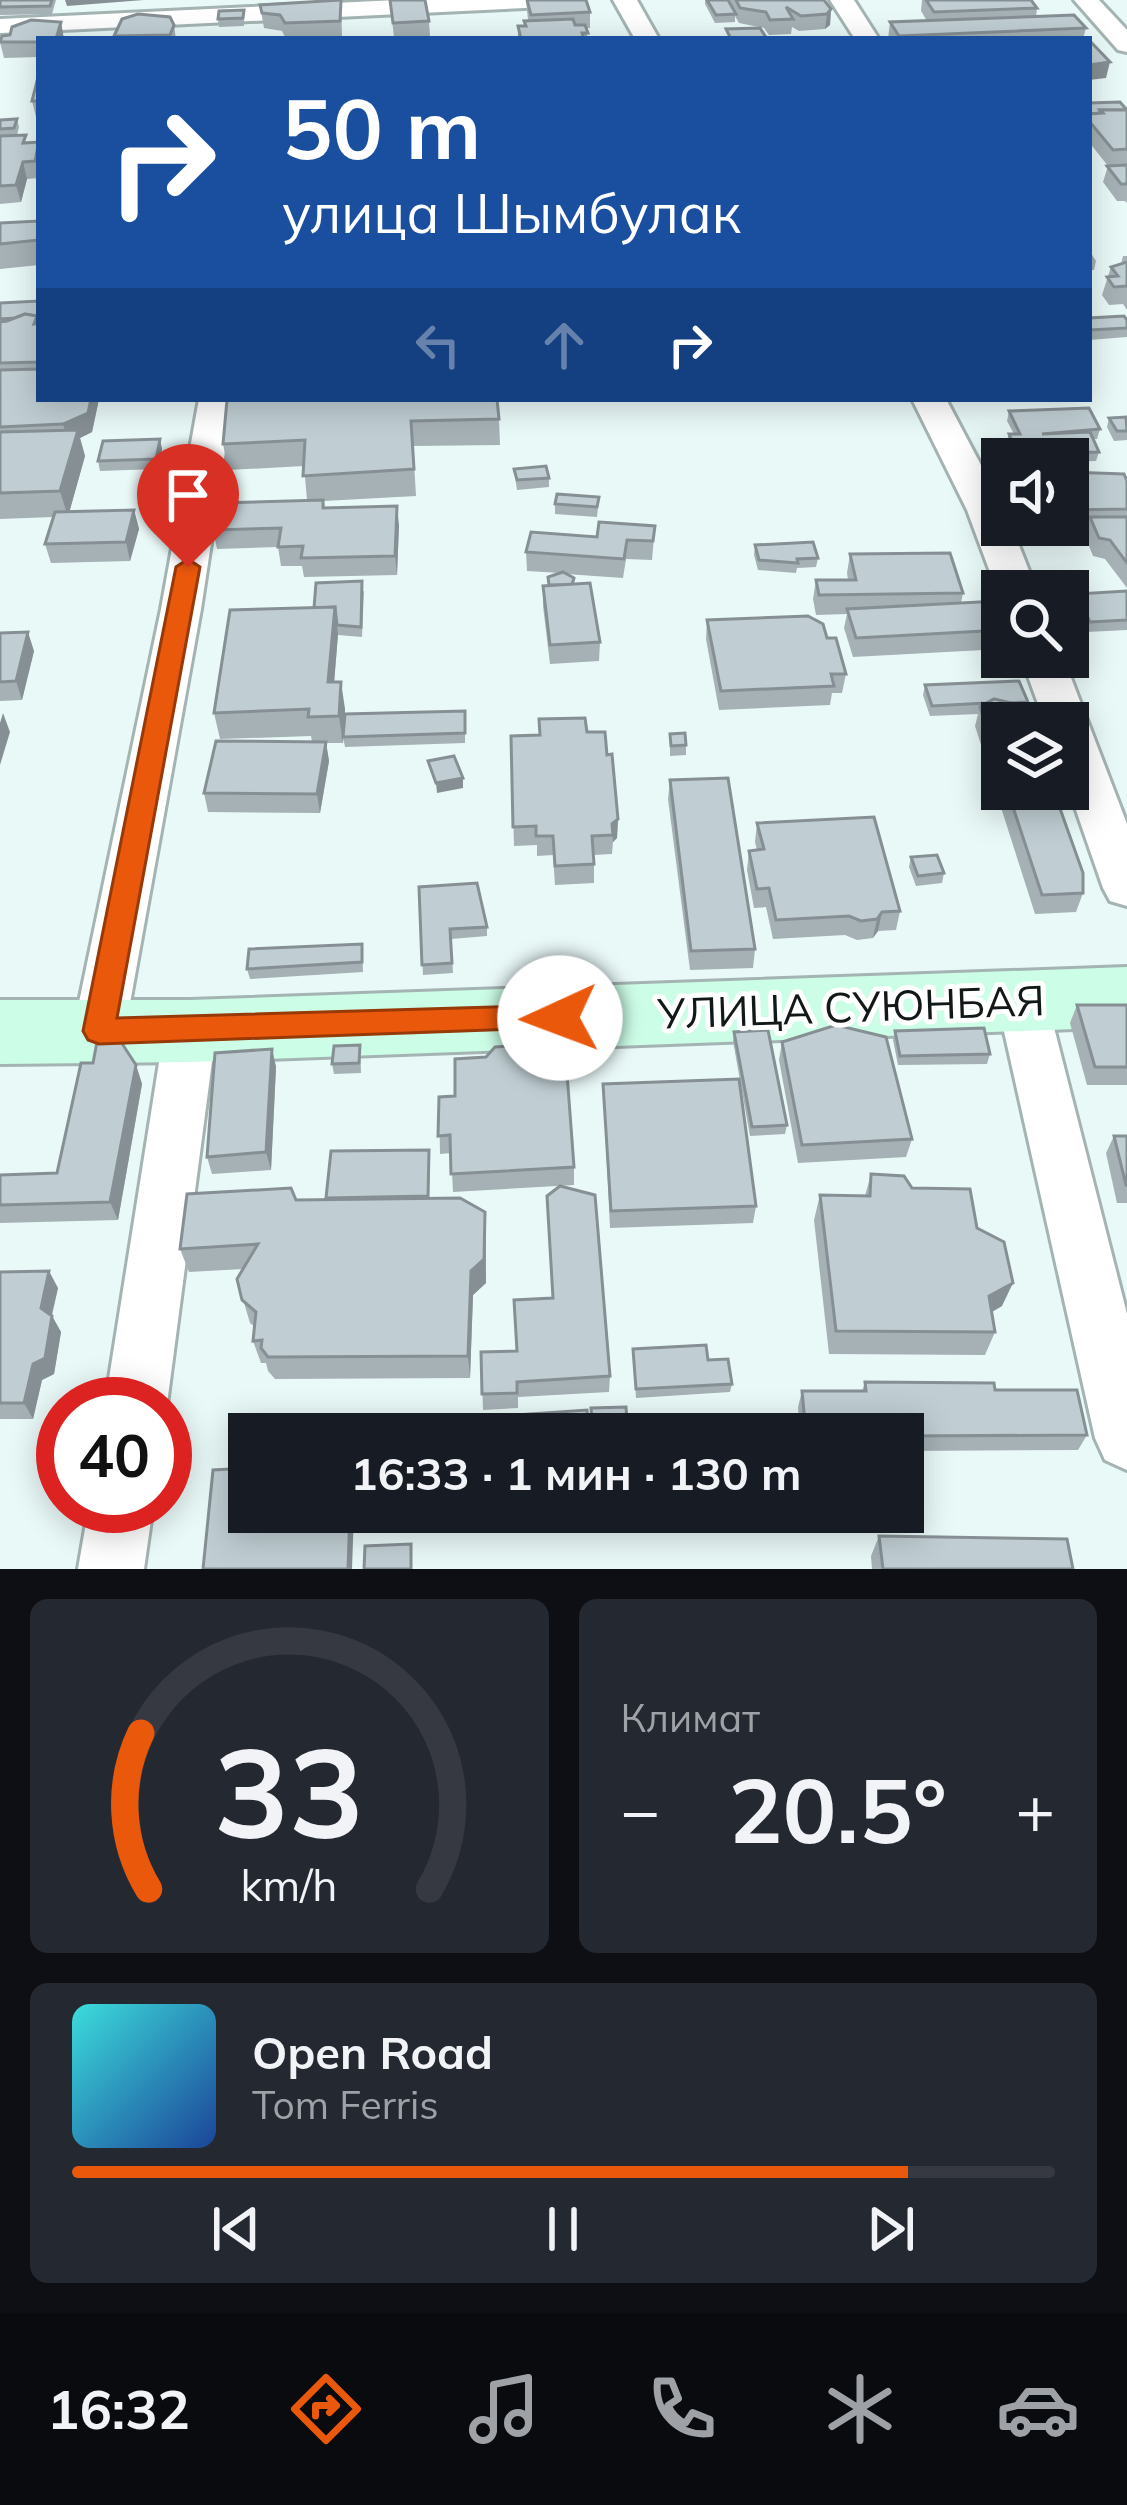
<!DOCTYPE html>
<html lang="ru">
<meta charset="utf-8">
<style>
body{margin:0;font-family:Mulish,sans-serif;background:#242831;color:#f1f3f6;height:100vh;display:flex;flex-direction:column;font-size:45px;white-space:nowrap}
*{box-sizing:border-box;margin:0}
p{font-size:39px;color:#9ea1a6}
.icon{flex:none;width:66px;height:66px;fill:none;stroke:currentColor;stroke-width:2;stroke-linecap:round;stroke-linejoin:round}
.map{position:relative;height:1569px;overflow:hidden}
.details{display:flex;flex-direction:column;gap:30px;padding:30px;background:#0d0f14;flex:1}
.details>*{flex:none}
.top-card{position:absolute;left:36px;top:36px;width:1056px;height:366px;border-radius:0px;box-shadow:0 6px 30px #0003;background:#1a4fa0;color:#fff;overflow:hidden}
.buttons{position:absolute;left:981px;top:438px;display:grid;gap:24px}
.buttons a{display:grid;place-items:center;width:108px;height:108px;border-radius:0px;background:#171b24;box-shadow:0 6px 30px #0003;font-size:60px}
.speed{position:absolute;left:36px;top:1377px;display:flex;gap:24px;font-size:60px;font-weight:700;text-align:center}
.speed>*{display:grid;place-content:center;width:156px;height:156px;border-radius:50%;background:#171b24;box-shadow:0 6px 30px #0003;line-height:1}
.speed .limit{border:18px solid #d22;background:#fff;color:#111}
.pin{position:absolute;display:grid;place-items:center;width:102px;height:102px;color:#fff;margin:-123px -51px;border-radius:50% 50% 50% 0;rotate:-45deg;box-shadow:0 0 12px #0007}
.pin .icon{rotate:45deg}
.me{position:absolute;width:132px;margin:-66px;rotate:268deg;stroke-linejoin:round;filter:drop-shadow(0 0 9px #0008)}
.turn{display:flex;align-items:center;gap:42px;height:252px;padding:0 48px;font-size:54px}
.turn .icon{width:156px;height:156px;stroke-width:2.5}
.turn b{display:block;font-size:84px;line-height:102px}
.lanes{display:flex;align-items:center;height:114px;padding:0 48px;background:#0003;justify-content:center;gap:60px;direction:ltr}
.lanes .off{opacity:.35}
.big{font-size:90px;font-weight:700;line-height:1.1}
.details .tile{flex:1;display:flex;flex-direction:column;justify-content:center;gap:18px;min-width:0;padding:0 42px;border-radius:18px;background:#242831}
.details .dial{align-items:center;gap:0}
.dial svg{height:312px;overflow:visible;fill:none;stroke:#363941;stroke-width:7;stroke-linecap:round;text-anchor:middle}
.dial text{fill:#f1f3f6;stroke:none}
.song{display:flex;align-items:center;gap:36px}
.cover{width:144px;height:144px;border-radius:18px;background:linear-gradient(135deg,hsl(180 70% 55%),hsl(220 70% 35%))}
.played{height:12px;border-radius:6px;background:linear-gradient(90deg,#ea580c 85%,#363941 85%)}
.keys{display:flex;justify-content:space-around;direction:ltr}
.heat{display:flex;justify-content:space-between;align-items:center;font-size:66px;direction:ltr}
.details .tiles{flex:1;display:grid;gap:30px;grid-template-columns:1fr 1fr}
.tile:last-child{grid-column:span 2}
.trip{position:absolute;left:228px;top:1413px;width:696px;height:120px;border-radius:0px;background:#171b24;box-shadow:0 6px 30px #0003;font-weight:700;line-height:120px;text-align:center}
.menu{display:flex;height:192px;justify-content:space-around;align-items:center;background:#090b0e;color:#9ea1a6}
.menu .icon{width:84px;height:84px}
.menu .active{color:#ea580c}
.menu b{font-size:54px;color:#f1f3f6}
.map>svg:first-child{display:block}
</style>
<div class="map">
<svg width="1127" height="1569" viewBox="0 0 1127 1569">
<rect width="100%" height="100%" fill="#e9f9f8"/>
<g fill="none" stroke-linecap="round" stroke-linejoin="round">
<defs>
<g id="street">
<polygon points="398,0 558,0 546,7 0,33 0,19"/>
<polygon points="613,0 637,0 659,39 635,39"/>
<polygon points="830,0 854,0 879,39 855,39"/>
<polygon points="1074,0 1099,0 1127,30 1127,52 1118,50"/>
<polygon points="199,399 233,399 201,609 125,1031 117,1046 99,1052 81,1046 73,1031 161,609"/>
<polygon points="912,399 946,399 1002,505 1002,525 1011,525 1037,591 1002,591 1002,598 997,591 967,510"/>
<polygon points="1021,657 1063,657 1127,824 1127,906 1110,901 1103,888 1068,787 1068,723 1045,723"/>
<polygon points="1022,979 1040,985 1047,1000 1127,1314 1127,1470 1105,1460 1095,1438 997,1000 1004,985"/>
<polygon points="190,1010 208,1016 216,1031 167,1404 165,1409 165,1404 105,1404 164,1031 172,1016"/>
<polygon points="89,1506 153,1506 144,1569 78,1569"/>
</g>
<polygon id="secondary" points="1127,967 1127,1027 190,1062 0,1064 0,1000 190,1000"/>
</defs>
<use href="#street" stroke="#a4b4b2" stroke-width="6"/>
<use href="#secondary" stroke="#a4b4b2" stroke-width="6"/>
<use href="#street" fill="#fff" fill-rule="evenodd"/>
<use href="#secondary" fill="#ccfde7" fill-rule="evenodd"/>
</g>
<g fill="#a5b1b5">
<polygon points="0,0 56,0 52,14 0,15"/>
<polygon points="341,0 342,36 286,39 282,31 264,28 260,5"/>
<polygon points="390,0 429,21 430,36 394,38"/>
<polygon points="526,0 586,0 590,12 590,28 586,28 588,39 518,39 518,26 524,26 524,21 528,20"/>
<polygon points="705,0 824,0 831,9 830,25 825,29 799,31 792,27 791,34 769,35 764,28 739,23 735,16 735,22 715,23 705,4"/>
<polygon points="922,0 1031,0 1037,8 1036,17 1086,28 1083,39 888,39 890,22 927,21 921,11"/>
<polygon points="244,10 244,26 219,27 218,19"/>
<polygon points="174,25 176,39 115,39 114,36"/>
<polygon points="10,35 64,38 39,39 39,57 4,58 0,42"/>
<polygon points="39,73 39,117 36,117 32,101"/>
<polygon points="1089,103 1127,110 1127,203 1125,201 1117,201 1103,182 1108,166 1089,142"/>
<polygon points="17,119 19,127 17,135 28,143 39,142 39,178 27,179 21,202 0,204 0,120"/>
<polygon points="39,221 39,265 0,269 0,223"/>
<polygon points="1089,250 1096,261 1094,270 1089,270"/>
<polygon points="1123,256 1127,256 1127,310 1123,304 1109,305 1102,295 1111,267 1121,264"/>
<polygon points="39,301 39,399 99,399 92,432 80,438 85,456 69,512 134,510 139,529 130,561 51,563 45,544 53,517 0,519 0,303"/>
<polygon points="1089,318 1127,320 1127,337 1089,340"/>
<polygon points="227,400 499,419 500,445 413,446 416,496 324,501 325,508 399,525 397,575 304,577 302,566 281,566 278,547 217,549 213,530 307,500 304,466 228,470 223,444"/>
<polygon points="1009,411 1100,429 1097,439 1093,439 1099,452 1096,461 1068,462 1068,459 1013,459 1006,444 1009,434 1014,434 1007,421"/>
<polygon points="1109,418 1127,419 1127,440 1114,441 1107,427"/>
<polygon points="162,449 158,469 100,471 98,461"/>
<polygon points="514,469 549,478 549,487 517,490"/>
<polygon points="1068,472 1127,481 1127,588 1105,559 1093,556 1085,536 1087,528 1044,529 1043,525 1068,525"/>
<polygon points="599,497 597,517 555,514 555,504"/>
<polygon points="655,526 652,560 626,559 623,578 566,574 574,578 574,584 600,642 599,661 550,664 543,606 543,586 549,586 560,573 527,571 526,552"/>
<polygon points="755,545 818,558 816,567 797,568 796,573 758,570 754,555"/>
<polygon points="850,554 963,593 961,603 1002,610 1002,649 853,657 844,628 847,614 816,615 813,599 816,580 848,580 847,573"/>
<polygon points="364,591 362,637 338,635 334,682 345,709 343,743 326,743 329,761 320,813 208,812 204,793 312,742 311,736 220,739 214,713 314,608"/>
<polygon points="1127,591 1127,630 1087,632 1073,604 1076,594"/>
<polygon points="707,620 827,638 846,674 842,693 832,693 830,705 719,710 706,639"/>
<polygon points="0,633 34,651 22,700 0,701"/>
<polygon points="925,685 1028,702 1025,710 1002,723 1002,789 1053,789 1083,893 1076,912 1035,914 975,726 978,714 930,716 923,695"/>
<polygon points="465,711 465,743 345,747 343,737"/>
<polygon points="587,732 607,755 618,819 617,838 613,842 612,854 594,855 594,883 555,885 553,855 537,856 537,845 514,846 511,736"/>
<polygon points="670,734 686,745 686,755 670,756"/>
<polygon points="670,780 755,949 753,968 690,970 668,799"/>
<polygon points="757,823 900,911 896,930 878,931 873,938 857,940 845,935 773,939 766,907 754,908 747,870 749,851 757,850 755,842"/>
<polygon points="911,857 944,873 942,883 916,886 909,867"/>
<polygon points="419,887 487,927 487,936 451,939 453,973 423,975"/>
<polygon points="362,944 363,972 250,979 247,969"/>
<polygon points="1077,1005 1127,1005 1127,1085 1087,1085 1070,1023"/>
<polygon points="895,1031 990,1054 987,1064 898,1065 893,1040"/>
<polygon points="734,1032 787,1125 785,1134 750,1136 733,1041"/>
<polygon points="782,1042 912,1139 906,1157 798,1163 779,1060"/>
<polygon points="360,1045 361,1073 334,1074 332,1064"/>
<polygon points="272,1049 276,1067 271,1170 212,1174 207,1157"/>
<polygon points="136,1065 142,1084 118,1220 0,1223 0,1175 57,1173"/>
<polygon points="603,1084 756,1206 753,1223 610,1228"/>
<polygon points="439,1097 574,1167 574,1185 453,1192 451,1153 440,1154"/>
<polygon points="1114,1136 1127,1136 1127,1203 1117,1203 1106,1153"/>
<polygon points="430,1159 429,1198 486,1236 486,1283 473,1295 470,1378 275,1379 268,1371 266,1363 261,1363 253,1341 255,1327 250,1323 237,1279 243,1269 189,1272 180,1249 296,1200 327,1200 326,1198"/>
<polygon points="871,1174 912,1188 977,1228 1002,1306 992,1312 995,1332 985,1355 829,1354 814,1220 820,1195 865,1196"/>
<polygon points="0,1272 58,1288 52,1316 61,1332 54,1374 42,1380 33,1419 0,1419"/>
<polygon points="633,1349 708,1360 732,1384 730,1392 636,1398"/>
<polygon points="481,1352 610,1376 609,1392 518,1397 518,1408 483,1410"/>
<polygon points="865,1382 995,1390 1087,1435 1078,1450 903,1451 903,1434 800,1434 798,1407 802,1391 862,1391"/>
<polygon points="879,1536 1073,1569 872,1569 871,1556"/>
</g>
<g fill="#869094">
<polygon points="65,0 144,0 67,6"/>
<polygon points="831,9 830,25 825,29 827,14"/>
<polygon points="61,22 64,39 56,39"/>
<polygon points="1110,62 1106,78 1089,80 1089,65"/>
<polygon points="23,162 27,179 21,202 16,185"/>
<polygon points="91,399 99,399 92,432 80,438 85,456 68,517 60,491 68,443 63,424"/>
<polygon points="160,439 162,449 158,469 156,459"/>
<polygon points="397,506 399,525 397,575 395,556"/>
<polygon points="134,510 139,529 130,561 126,542"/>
<polygon points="335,607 338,634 332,709 328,682"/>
<polygon points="28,632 34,651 22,700 16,681"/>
<polygon points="341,682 345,709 343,743 339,716"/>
<polygon points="3,713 10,732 0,765 0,723"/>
<polygon points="326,742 329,761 320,813 317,794"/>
<polygon points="463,778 463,788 437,793 436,783"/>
<polygon points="618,819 617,838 613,842 612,824"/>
<polygon points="882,912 878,931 873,938 877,919"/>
<polygon points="272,1049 276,1067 271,1170 266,1152"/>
<polygon points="136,1065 142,1084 118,1220 110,1202"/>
<polygon points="485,1212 486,1283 473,1295 470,1378 468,1356 471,1271"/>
<polygon points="49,1271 58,1288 49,1325 41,1308"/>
<polygon points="1013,1283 1002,1306 979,1319 989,1296"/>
<polygon points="52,1316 61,1332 54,1374 42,1380 33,1419 24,1403 33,1364"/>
<polygon points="350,1512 354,1512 352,1569 348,1569"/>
</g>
<g fill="#c0ced3" stroke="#869094" stroke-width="3">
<polygon points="0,0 52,0 50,6 0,7"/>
<polygon points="341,0 340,21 285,23 280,15 262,13 260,5"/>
<polygon points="390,0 425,0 429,21 393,23"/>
<polygon points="527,0 586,0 590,12 531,15"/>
<polygon points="707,0 728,0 736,14 716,15"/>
<polygon points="736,0 824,0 831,9 827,14 801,16 786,7 793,19 770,20 766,12 740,8"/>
<polygon points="926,0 1031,0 1037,8 934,12"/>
<polygon points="244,10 243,18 218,19 219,11"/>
<polygon points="138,14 170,17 174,25 170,35 114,36 122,19"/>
<polygon points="1074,15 1086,28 899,36 890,22"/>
<polygon points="573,19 575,25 585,25 588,33 582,33 584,39 521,39 518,26 526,26 524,21"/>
<polygon points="31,20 61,22 56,39 39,39 39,42 0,42 2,36 10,35 12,27"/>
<polygon points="760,28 767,39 731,39 726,29"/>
<polygon points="1089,40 1110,62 1089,65"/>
<polygon points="39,73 39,101 32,101"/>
<polygon points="1120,102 1127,110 1100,110 1100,113 1089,114 1089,103"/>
<polygon points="1100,110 1127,110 1127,149 1113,150 1089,121 1089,114 1103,113"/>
<polygon points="17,119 14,128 0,129 0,120"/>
<polygon points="26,135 23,143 39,142 35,161 23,162 16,185 0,186 0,136"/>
<polygon points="1127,165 1127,184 1121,184 1107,166"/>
<polygon points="39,221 39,240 0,244 0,223"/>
<polygon points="1127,262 1127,286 1114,287 1107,277 1118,276 1111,267"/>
<polygon points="39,301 39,317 25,314 15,318 0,319 0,303"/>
<polygon points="25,314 37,316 34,324 39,323 39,362 0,363 0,322 7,321"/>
<polygon points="1124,316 1127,320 1127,328 1089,330 1089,318"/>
<polygon points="39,369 39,399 91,399 88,413 63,424 0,427 0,370"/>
<polygon points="248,399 497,399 499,419 411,421 414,469 303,476 305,440 223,444 227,400"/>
<polygon points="1089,408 1100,429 1042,434 1090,432 1099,452 1017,454 1009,434 1020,434 1009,411"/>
<polygon points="1126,417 1127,431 1117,431 1109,418"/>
<polygon points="78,430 60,491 0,493 0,432"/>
<polygon points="160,439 156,459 98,461 103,441"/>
<polygon points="546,466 549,478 517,480 514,469"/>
<polygon points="1068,472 1124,474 1127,481 1127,509 1068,510"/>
<polygon points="557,494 599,497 597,507 555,504"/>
<polygon points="323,500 323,508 397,506 395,556 301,558 303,546 278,547 281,528 213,530 218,503"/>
<polygon points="134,510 126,542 45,544 55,512"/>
<polygon points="1090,517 1127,517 1127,563 1110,540 1099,538"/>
<polygon points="599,522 655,526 653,541 627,540 624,559 526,552 531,532 597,537"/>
<polygon points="813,542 818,558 797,559 798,563 759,560 755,545"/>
<polygon points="950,553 963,593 819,595 816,580 856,580 850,554"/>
<polygon points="563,572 574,578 572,585 549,585 548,577"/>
<polygon points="362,581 361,627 337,625 335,607 314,608 316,583"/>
<polygon points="590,583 600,642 550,645 543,586"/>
<polygon points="1127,591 1127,620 1090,622 1076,594"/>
<polygon points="998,601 1002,610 1002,630 856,638 847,609"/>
<polygon points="335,607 328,682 341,682 339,716 308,717 309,709 214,713 230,610"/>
<polygon points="808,616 823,624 827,638 836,638 846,674 831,674 834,686 721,691 707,620"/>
<polygon points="28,632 16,681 0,682 0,633"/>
<polygon points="1019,681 1028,702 1008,703 994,699 986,703 932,706 925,685"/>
<polygon points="994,699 1024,706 1029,723 1002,723 1002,775 980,707"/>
<polygon points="465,711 465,733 343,737 345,714"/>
<polygon points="585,718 587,732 605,732 607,755 612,754 618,819 612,824 613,835 592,836 594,864 555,866 553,836 536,836 536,826 513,827 511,736 540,735 539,719"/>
<polygon points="685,733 686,745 671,746 670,734"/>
<polygon points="216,741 326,742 317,794 204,793"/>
<polygon points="454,756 463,778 436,783 428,761"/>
<polygon points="728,778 755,949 691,951 670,780"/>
<polygon points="1007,789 1053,789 1083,873 1083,893 1042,895"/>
<polygon points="874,817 900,911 882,912 877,919 861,921 849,916 776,920 769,888 757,889 749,851 764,849 757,823"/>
<polygon points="937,855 944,873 918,876 911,857"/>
<polygon points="477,883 487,927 450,929 452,963 422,965 419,887"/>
<polygon points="362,944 362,962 247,969 249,949"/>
<polygon points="1077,1005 1127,1005 1127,1067 1095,1067"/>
<polygon points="836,1025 886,1037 912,1139 802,1145 782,1042"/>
<polygon points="984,1028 990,1054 900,1056 895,1031"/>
<polygon points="768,1030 787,1125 752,1127 734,1032"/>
<polygon points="97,1042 121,1042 136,1065 110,1202 0,1205 0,1175 57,1173 81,1063 93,1063"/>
<polygon points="360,1045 359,1063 332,1064 334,1046"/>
<polygon points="525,1045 566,1060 574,1167 451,1174 450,1135 438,1136 439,1097 455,1096 455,1059 486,1057 495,1047"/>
<polygon points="272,1049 266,1152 207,1157 215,1053"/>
<polygon points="739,1079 756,1206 611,1211 603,1084"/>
<polygon points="1114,1136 1127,1136 1127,1185 1126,1185"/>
<polygon points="429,1150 428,1196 326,1198 331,1151"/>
<polygon points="871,1174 904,1176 912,1188 970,1189 977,1228 1004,1242 1013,1283 989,1296 995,1332 836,1331 820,1195 870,1196"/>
<polygon points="560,1186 595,1195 610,1376 517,1382 517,1393 482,1394 481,1352 517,1351 514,1300 553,1298 547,1196"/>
<polygon points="291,1188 296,1200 460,1198 485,1212 484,1259 471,1271 468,1356 268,1357 261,1348 262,1340 253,1341 256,1312 242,1300 237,1279 258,1244 180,1249 187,1194"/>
<polygon points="49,1271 41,1308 52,1316 45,1358 33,1364 24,1403 0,1403 0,1272"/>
<polygon points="706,1345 708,1360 728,1359 732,1384 636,1389 633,1349"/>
<polygon points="865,1382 994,1383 995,1390 1077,1390 1087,1435 903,1436 903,1434 806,1434 802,1391 866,1391"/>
<polygon points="626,1407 628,1434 593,1434 591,1408"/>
<polygon points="587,1410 589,1434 361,1434 361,1426"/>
<polygon points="353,1424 353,1434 311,1434 312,1426"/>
<polygon points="249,1468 249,1512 350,1512 348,1569 203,1569 213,1470"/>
<polygon points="879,1536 1067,1539 1073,1569 883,1569"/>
<polygon points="411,1544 411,1569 364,1569 365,1546"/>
</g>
<polygon fill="#ea580c" stroke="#983908" stroke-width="3" points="188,559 200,567 117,1018 560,1005 571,1009 575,1018 571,1027 99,1044 88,1040 83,1031 176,567"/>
<g text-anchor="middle" stroke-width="10" stroke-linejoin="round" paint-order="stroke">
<g font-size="42" fill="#121717" stroke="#fff">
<text transform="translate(851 1007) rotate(-2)" y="15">УЛИЦА СУЮНБАЯ</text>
</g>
</g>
</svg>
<div class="buttons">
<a><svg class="icon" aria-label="sound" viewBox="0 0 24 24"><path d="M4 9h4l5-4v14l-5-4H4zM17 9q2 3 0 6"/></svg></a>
<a><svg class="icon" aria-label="search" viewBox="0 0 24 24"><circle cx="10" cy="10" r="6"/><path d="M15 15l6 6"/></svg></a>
<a><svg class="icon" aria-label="layers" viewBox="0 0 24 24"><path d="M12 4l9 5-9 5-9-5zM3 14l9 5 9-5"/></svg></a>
</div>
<div class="speed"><div class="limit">40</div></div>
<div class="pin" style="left:188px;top:567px;background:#d93025"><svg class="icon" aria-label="arrive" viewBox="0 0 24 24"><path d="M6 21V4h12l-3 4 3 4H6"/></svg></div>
<svg class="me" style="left:560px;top:1018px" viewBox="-20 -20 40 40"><circle r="19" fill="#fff"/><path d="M0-13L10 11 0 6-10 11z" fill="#ea580c"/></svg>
<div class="trip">16:33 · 1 мин · 130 m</div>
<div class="top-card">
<div class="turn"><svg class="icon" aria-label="right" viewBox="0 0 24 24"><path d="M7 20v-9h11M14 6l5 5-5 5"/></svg><div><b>50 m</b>улица Шымбулак</div></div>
<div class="lanes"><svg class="icon off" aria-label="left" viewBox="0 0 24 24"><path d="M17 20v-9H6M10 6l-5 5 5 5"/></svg><svg class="icon off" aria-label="ahead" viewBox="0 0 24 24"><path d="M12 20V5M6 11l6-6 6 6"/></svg><svg class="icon" aria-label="right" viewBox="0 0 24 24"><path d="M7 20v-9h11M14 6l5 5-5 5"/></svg></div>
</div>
</div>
<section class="details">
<div class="tiles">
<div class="tile dial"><svg viewBox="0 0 100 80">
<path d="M14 69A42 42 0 1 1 86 69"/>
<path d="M14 69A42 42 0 0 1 12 29" stroke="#ea580c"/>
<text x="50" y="56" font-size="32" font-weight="700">33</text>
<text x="50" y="72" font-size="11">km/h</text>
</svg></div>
<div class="tile"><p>Климат</p>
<div class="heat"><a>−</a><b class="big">20.5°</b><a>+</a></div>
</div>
<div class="tile">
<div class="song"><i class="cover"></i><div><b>Open Road</b><p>Tom Ferris</p></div></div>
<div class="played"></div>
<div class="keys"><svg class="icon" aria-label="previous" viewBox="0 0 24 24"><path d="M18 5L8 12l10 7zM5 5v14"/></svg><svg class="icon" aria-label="pause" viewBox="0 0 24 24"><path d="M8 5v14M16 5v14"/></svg><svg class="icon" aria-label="next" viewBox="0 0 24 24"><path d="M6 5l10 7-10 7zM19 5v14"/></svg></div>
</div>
</div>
</section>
<nav class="menu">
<b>16:32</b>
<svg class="icon active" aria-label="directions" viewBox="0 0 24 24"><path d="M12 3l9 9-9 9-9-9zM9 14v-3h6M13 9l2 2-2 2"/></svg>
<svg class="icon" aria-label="music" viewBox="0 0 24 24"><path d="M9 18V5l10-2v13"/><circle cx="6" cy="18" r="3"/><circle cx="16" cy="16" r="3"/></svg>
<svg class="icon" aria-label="phone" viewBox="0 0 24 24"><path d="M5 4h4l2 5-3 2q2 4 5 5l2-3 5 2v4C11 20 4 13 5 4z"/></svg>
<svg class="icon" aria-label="climate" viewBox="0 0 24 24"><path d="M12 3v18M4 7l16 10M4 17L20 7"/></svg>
<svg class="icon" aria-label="car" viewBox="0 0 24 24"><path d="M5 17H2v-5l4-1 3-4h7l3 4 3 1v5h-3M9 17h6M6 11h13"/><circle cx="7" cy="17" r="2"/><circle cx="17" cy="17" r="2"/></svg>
</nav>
